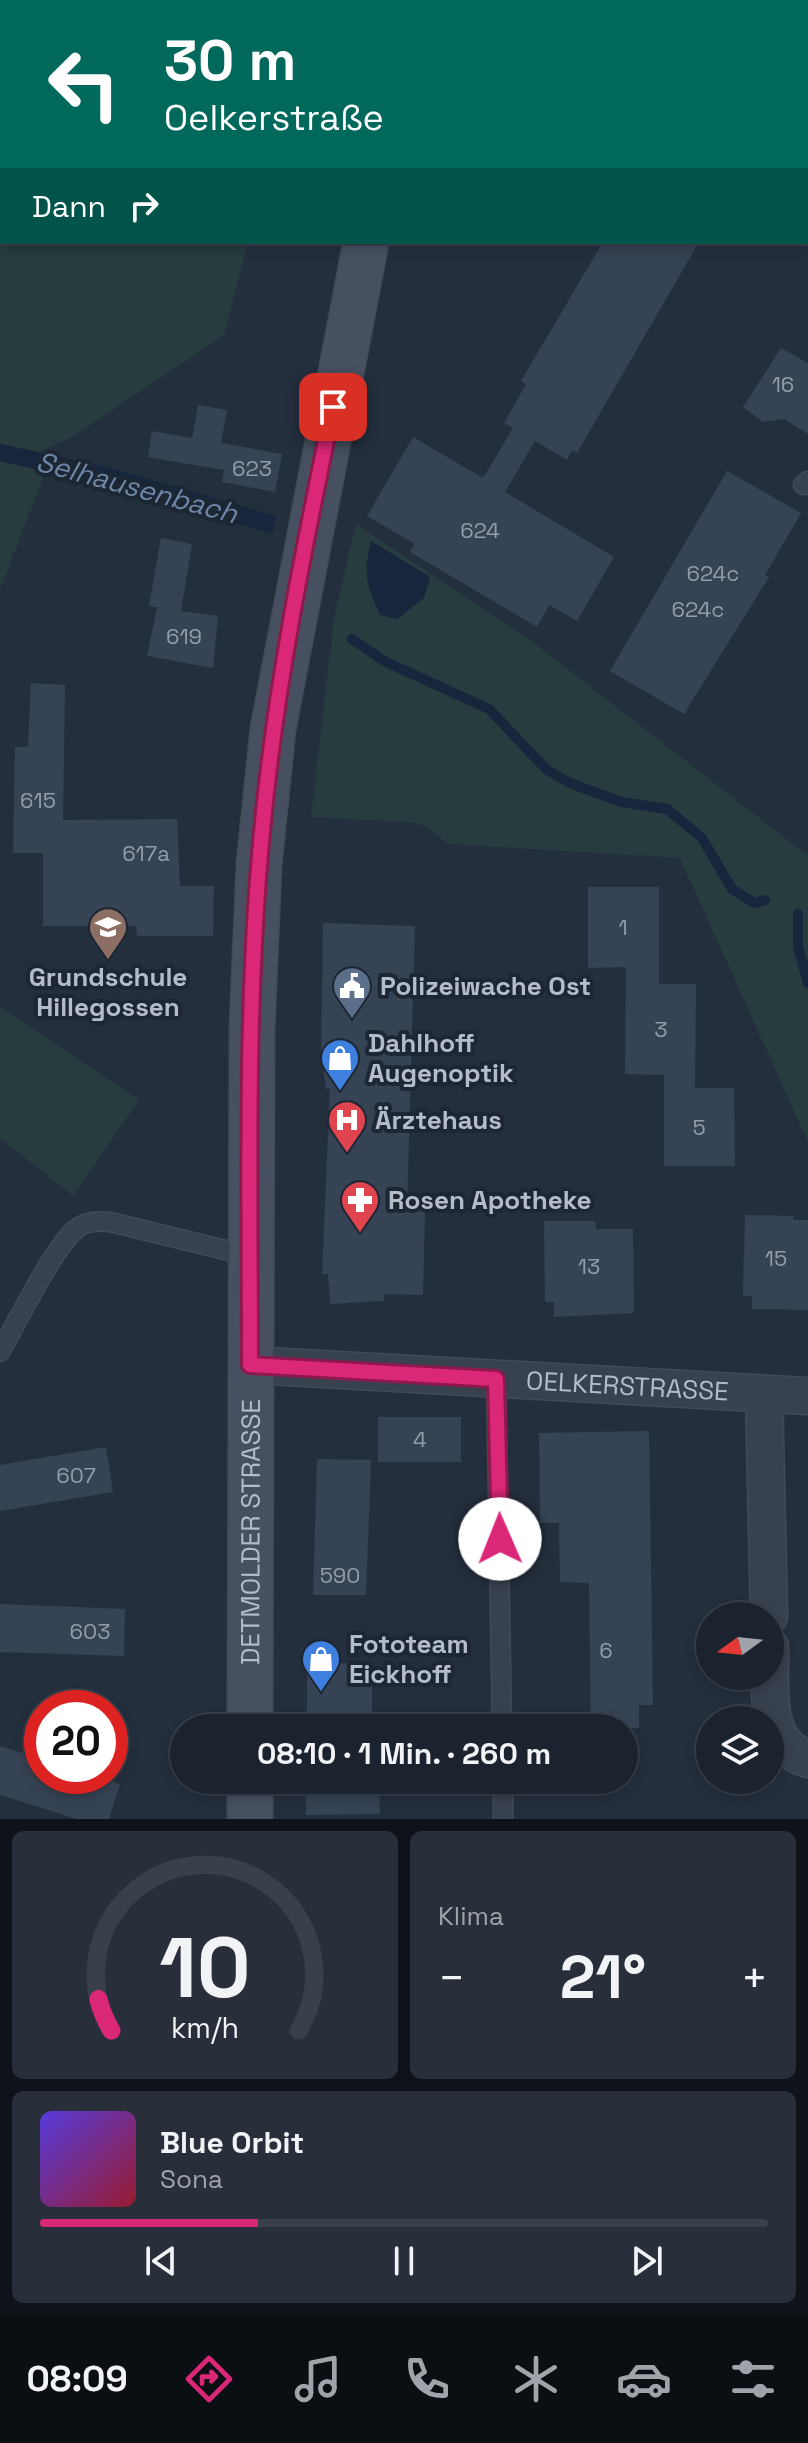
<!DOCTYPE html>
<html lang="de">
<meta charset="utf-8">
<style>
body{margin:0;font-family:"Space Grotesk",sans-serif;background:#282f3a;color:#f1f3f6;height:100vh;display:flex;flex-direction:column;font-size:30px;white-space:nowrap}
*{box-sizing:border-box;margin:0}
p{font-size:26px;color:#a0a4aa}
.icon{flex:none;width:44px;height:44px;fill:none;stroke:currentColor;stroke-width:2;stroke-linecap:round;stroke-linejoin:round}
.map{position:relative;height:1819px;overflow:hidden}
.details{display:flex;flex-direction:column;gap:12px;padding:12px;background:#0f1319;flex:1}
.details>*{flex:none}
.guide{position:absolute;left:0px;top:0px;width:808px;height:244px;box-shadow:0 4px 12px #0003,0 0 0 2px #39404a;background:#00695c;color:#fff;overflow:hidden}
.needle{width:52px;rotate:255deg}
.tools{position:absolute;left:696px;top:1602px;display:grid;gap:16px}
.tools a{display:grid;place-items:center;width:88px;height:88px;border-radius:50%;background:#1b232e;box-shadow:0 4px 12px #0003,0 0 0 2px #39404a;font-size:40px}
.speed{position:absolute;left:24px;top:1690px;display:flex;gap:16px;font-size:40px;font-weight:700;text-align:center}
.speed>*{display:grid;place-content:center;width:104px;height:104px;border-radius:50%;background:#1b232e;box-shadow:0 4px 12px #0003,0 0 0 2px #39404a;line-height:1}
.speed .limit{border:12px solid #d22;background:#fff;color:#111}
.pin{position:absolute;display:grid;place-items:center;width:68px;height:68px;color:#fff;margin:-34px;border-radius:16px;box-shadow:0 4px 12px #0006}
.me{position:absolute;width:88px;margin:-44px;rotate:359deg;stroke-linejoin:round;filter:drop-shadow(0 0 6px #0008)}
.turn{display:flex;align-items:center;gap:28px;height:168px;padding:0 32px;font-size:36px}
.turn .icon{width:104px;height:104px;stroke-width:2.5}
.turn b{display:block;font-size:56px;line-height:68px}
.then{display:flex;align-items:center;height:76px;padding:0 32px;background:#0003;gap:16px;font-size:30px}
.big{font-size:60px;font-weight:800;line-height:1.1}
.details .tile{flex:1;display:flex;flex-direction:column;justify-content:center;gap:12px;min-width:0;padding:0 28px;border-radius:12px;background:#282f3a}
.details .dial{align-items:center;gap:0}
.dial svg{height:208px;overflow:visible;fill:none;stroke:#39404a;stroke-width:7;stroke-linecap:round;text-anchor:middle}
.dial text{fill:#f1f3f6;stroke:none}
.song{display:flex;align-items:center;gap:24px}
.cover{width:96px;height:96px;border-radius:12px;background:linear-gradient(135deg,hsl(250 70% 55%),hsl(350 70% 35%))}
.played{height:8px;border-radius:4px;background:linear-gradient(90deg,#db2777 30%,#39404a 30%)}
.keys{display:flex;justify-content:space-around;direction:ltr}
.heat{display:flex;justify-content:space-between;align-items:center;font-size:44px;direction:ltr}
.details .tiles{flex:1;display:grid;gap:12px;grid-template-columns:1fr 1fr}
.tile:last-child{grid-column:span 2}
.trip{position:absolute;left:170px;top:1714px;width:468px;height:80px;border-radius:40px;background:#1b232e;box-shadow:0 4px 12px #0003,0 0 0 2px #39404a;font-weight:800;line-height:80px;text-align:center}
.tab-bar{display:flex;height:128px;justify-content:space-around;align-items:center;background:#0b0e12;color:#a0a4aa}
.tab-bar .icon{width:56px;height:56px}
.tab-bar .selected{color:#db2777}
.tab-bar b{font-size:36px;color:#f1f3f6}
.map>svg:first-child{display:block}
</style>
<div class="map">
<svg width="808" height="1819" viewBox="0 0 808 1819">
<rect width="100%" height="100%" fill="#242f3e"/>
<g fill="#263c3f">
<polygon points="0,0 175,0 185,2 2,2 2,60"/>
<polygon points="0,75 2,242 248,242 224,335 74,436 39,452 0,444"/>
<polygon points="0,461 46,471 0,589"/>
<polygon points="356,524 530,640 808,856 808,1142 680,858 449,844 420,823 311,817 334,618"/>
<polygon points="0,1007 139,1100 73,1196 0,1138"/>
</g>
<g fill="#17263c">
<polygon points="0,444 103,466 276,516 273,534 101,484 0,461"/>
<path d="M371,541L430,577L424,598L397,619L380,615C366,583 363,574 371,541Z"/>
</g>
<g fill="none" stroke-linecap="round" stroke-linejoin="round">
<g stroke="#17263c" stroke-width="10">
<polyline points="352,639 384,661 489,709 547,770 570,783 621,802 667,809 702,838 732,889 754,903 765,900"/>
<polyline points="798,914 798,947 808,983"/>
</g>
</g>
<g fill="#364354">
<polygon points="603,242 699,242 577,453 572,450 567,460 535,441 505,492 614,557 577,621 549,605 537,627 410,552 415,544 367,516 413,437 483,478 513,428 504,423 526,384 521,381"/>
<polygon points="781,348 808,363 808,434 784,419 763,422 743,407"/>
<polygon points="198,405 227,410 221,443 282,454 275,492 222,482 224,470 148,457 152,431 192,438"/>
<polygon points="727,471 801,513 765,575 769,577 684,714 610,671"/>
<polygon points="161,538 192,544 181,611 218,616 213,668 147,656 157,608 167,609 149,606"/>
<polygon points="31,683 65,685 63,820 177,819 180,886 214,886 213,936 137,936 136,926 43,926 43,853 13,853 15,747 28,747"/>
<polygon points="588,887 659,887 659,984 696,984 695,1088 734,1088 735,1166 664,1166 664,1075 625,1074 626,967 588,968"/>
<polygon points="323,923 415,926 407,1207 425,1208 423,1295 385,1294 384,1301 330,1304 328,1274 322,1274 330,1089 326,1089 321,1054"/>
<polygon points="745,1215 794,1216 793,1220 808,1220 808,1310 752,1309 752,1296 743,1296"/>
<polygon points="544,1221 595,1221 596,1229 633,1229 634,1313 554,1317 554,1302 545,1302"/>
<rect x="378" y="1417" width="83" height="45"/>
<polygon points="649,1431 653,1705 639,1705 639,1728 591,1728 589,1583 560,1582 559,1523 540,1523 539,1433"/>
<polygon points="106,1447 113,1492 0,1511 0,1465"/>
<polygon points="317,1459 371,1460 366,1595 313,1595"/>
<polygon points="0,1604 125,1609 124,1656 0,1652"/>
<polygon points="307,1663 364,1663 364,1679 372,1679 372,1721 307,1721"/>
<polygon points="0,1746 42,1759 42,1776 96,1776 120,1784 109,1819 77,1819 0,1795"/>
<polygon points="306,1780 379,1780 380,1814 306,1815"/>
</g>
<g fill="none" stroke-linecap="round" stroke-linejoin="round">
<defs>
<g id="lane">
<polyline points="803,485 808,481"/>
<path d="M0,1352C17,1323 52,1250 75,1230C85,1221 97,1221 110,1222L250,1256"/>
<polyline points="496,1379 502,1728"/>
<polyline points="503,1780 503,1819"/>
</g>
<g id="street">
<polyline points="267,0 277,2"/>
<polyline points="643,2 645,0"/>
<polyline points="806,223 808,225"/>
<path id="s1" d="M250,1365L808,1396"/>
<polyline points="764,1394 769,1616"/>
<path d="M770,1647C771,1685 761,1745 808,1759"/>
</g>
<g id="secondary">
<polyline points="416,2 417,0"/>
<path id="s2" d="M250,1728L252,1029L259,865L273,729L366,242"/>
<polyline points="250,1819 250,1780"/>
</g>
</defs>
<use href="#lane" stroke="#414a57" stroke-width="21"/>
<use href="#street" stroke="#414a57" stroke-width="39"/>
<use href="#secondary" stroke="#414a57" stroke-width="47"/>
<use href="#lane" stroke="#38414e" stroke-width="18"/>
<use href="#street" stroke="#38414e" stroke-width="36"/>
<use href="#secondary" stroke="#465061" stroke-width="44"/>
</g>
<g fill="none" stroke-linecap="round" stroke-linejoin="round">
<defs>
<path id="route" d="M333,407C304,547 275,689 262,832C245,1009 250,1188 250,1365L496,1379L500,1539"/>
</defs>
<use href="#route" stroke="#8e194d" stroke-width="20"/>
<use href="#route" stroke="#db2777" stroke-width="14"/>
</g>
<defs>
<symbol id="school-pin" viewBox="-11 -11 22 30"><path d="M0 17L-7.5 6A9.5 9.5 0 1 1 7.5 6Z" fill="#8d6e63" stroke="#1d2633"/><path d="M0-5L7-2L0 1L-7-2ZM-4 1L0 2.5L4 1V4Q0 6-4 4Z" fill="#fff"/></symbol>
<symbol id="civic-pin" viewBox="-11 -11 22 30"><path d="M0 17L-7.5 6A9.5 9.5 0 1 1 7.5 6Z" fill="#5c6f8a" stroke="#1d2633"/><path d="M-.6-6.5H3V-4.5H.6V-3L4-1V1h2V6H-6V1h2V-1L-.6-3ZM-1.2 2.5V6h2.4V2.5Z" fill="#fff"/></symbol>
<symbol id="shop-pin" viewBox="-11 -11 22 30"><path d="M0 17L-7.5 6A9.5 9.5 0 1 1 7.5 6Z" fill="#3f7fe0" stroke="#1d2633"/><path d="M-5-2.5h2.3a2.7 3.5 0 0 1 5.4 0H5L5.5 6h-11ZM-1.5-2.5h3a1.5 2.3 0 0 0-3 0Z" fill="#fff"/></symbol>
<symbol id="hospital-pin" viewBox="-11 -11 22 30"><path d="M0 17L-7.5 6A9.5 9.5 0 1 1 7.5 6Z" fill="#e0444e" stroke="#1d2633"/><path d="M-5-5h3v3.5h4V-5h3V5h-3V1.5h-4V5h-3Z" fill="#fff"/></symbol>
<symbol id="pharmacy-pin" viewBox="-11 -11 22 30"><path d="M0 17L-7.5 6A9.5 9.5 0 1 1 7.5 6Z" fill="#e0444e" stroke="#1d2633"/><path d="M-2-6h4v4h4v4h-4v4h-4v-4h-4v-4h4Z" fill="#fff"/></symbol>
</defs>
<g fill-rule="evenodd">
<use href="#school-pin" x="86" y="905" width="44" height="60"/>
<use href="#civic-pin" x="330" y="964" width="44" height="60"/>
<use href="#shop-pin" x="318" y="1036" width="44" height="60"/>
<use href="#hospital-pin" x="325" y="1098" width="44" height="60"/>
<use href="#pharmacy-pin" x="338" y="1178" width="44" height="60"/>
<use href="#shop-pin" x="299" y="1637" width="44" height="60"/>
</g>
<g text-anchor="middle" stroke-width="8" stroke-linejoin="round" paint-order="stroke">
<g font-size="22" fill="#929caa">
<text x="783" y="392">16</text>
<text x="252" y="476">623</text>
<text x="480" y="538">624</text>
<text x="713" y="581">624c</text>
<text x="698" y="617">624c</text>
<text x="184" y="644">619</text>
<text x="38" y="808">615</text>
<text x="146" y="861">617a</text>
<text x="623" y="935">1</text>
<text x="661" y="1037">3</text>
<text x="699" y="1135">5</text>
<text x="776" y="1266">15</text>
<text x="589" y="1274">13</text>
<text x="420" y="1447">4</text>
<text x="76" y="1483">607</text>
<text x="340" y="1583">590</text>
<text x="90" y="1639">603</text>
<text x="606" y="1658">6</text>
</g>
<g font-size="26" font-weight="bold" fill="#b4bcc9" stroke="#1d2633" text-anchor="start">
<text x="108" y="986" text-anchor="middle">Grundschule<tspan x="108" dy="30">Hillegossen</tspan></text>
<text x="380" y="995">Polizeiwache Ost</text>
<text x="368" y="1052">Dahlhoff<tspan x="368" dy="30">Augenoptik</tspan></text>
<text x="375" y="1129">Ärztehaus</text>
<text x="388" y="1209">Rosen Apotheke</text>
<text x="349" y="1653">Fototeam<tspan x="349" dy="30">Eickhoff</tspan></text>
</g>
<g font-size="26" fill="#b4bcc9" stroke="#1d2633">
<text dy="9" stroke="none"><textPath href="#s1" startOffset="378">OELKERSTRASSE</textPath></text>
<text dy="9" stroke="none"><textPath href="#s2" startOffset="196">DETMOLDER STRASSE</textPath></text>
</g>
<g font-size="28" font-style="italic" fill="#6d86a8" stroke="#1d2633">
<text transform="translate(137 487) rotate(15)" y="10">Selhausenbach</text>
</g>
</g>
</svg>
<div class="tools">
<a><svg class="needle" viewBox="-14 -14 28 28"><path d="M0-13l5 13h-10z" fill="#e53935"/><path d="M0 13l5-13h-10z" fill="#a0a4aa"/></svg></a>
<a><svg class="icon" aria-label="layers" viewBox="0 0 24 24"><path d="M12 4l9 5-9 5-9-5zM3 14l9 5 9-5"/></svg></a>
</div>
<div class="speed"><div class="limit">20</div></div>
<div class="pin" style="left:333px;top:407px;background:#d93025"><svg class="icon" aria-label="arrive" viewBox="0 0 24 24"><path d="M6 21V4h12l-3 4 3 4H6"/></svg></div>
<svg class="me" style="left:500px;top:1539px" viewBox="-20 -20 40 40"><circle r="19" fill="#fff"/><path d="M0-13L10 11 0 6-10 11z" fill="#db2777"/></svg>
<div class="trip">08:10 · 1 Min. · 260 m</div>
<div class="guide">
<div class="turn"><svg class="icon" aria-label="left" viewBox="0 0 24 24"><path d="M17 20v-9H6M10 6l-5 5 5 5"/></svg><div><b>30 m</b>Oelkerstraße</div></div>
<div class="then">Dann<svg class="icon" aria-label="right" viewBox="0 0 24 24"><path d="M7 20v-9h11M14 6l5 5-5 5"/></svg></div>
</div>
</div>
<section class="details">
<div class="tiles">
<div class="tile dial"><svg viewBox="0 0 100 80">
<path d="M14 69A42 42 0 1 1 86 69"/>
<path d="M14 69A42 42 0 0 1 9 57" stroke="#db2777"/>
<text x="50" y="56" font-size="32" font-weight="700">10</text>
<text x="50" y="72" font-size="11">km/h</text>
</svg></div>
<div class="tile"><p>Klima</p>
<div class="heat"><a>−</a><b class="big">21°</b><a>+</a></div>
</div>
<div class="tile">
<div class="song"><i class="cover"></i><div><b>Blue Orbit</b><p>Sona</p></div></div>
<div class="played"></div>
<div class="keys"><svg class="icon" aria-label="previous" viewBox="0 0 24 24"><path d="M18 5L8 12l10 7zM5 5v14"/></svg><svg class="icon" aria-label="pause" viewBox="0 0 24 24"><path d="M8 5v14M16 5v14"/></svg><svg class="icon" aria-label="next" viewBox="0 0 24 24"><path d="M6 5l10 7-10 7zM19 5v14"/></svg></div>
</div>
</div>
</section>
<nav class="tab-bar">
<b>08:09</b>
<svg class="icon selected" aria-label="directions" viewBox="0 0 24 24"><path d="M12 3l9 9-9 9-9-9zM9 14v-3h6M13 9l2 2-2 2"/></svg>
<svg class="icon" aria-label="music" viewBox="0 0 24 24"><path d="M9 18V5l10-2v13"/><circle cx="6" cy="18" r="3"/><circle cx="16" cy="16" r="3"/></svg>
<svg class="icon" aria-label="phone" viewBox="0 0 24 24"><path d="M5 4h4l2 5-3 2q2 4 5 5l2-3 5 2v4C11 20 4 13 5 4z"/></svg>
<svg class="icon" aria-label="climate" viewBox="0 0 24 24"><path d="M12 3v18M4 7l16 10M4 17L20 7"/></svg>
<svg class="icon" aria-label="car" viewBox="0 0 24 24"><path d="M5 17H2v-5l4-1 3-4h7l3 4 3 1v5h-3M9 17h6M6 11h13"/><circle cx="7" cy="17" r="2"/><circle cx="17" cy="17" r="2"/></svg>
<svg class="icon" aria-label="filters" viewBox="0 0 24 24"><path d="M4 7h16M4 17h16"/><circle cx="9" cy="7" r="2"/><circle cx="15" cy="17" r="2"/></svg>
</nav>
